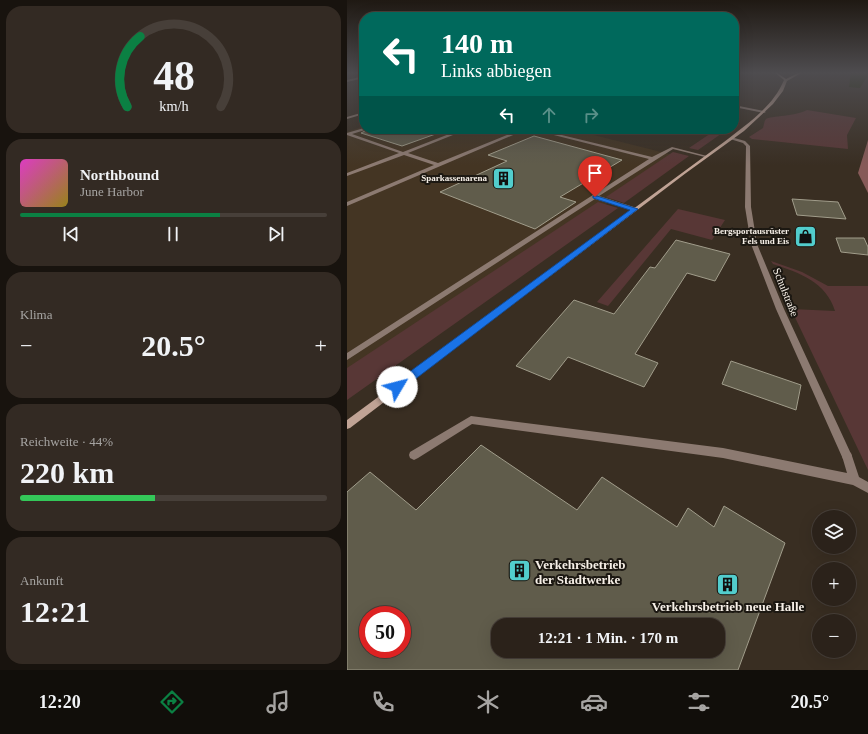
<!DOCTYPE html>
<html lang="de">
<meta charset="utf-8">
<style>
body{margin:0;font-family:Georgia,serif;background:#332a23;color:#f1f3f6;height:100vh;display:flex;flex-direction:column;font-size:15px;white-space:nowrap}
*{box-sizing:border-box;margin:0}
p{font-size:13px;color:#a6a4a2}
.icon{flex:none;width:22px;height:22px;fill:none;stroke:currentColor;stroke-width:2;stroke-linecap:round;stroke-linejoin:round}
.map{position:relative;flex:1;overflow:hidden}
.side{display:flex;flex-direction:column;gap:6px;padding:6px;background:#18130e;width:347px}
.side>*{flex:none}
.top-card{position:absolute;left:12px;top:12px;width:380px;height:122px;border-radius:16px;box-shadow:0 4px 16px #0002,0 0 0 1px #473f39;background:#00695c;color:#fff;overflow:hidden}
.controls{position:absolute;left:465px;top:510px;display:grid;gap:8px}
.controls a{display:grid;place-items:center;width:44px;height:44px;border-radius:50%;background:#2b221a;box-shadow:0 4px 16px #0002,0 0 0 1px #473f39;font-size:20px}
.speed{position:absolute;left:12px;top:606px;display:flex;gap:8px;font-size:20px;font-weight:700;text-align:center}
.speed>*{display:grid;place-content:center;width:52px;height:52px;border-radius:50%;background:#2b221a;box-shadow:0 4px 16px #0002,0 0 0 1px #473f39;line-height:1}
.speed .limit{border:6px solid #d22;background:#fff;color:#111}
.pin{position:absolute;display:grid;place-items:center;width:34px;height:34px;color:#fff;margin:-41px -17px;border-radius:50% 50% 50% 0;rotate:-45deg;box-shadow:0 0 4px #0007}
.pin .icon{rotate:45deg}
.me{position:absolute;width:44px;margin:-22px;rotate:53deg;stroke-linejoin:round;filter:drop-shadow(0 0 3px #0008)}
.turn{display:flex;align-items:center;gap:14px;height:84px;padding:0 16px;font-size:18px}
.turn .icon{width:52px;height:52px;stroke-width:2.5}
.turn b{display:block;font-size:28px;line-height:34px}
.lanes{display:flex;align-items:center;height:38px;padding:0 16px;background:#0003;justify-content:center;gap:20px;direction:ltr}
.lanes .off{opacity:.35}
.big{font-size:30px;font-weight:800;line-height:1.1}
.side .tile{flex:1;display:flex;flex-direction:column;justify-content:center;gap:6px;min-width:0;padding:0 14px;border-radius:16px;background:#332a23}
.side .dial{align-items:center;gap:0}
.dial svg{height:104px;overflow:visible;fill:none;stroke:#473f39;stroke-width:7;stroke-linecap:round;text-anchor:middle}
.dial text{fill:#f1f3f6;stroke:none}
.song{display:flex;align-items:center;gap:12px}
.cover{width:48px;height:48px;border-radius:6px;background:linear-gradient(135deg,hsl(310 70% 55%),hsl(50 70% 35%))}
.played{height:4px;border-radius:2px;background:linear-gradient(90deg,#0b8043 65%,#473f39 65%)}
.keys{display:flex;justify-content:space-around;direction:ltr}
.heat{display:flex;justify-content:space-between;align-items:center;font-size:22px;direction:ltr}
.charge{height:6px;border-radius:3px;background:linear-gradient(90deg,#34c759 44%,#473f39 0)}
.trip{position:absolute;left:144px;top:618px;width:234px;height:40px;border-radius:16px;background:#2b221a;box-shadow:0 4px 16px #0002,0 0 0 1px #473f39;font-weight:800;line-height:40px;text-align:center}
.tabs{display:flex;height:64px;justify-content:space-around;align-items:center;background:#110e0a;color:#a6a4a2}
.tabs .icon{width:28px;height:28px}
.tabs .on{color:#0b8043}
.tabs b{font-size:18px;color:#f1f3f6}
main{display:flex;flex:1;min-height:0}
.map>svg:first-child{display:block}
</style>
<main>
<section class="side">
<div class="tile dial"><svg viewBox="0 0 100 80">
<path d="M14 69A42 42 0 1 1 86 69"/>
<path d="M14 69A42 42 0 0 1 24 15" stroke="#0b8043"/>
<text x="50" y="56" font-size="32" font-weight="700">48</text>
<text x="50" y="72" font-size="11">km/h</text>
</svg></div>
<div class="tile">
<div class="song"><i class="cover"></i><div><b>Northbound</b><p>June Harbor</p></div></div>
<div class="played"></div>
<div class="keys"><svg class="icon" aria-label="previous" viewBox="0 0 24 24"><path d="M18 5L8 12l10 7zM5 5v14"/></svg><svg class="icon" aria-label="pause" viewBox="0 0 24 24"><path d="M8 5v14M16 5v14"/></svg><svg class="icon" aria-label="next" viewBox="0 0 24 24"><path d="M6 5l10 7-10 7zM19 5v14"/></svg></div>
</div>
<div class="tile"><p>Klima</p>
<div class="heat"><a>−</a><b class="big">20.5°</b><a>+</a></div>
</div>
<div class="tile"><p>Reichweite · 44%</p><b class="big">220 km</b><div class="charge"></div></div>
<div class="tile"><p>Ankunft</p><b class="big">12:21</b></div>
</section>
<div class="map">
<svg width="521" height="670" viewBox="0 0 521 670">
<rect width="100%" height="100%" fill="#392e22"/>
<polygon fill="#443523" points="17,126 17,129 223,129 330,156 0,380 0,132"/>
<g fill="#583736">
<path d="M460,110L509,118L500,135L501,149L405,139L402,137L416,128C417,125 417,121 419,119C423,116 450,116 460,110Z"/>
<polygon points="370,129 381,129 351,150 342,148"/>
<polygon points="326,152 342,156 277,203 259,197"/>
<polygon points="251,202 271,208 0,400 0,368"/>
<polygon points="331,209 378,220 365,240 324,229 261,306 250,302"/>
<path d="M424,261L455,272L481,286H521V470L444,309L488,311C479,282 453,273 426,264Z"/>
</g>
<polygon fill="#865a58" points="521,140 521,193 511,173"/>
<polygon fill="#1d2601" points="504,72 521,72 521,75 513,88 502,87"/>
<g fill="#605c4b" stroke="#a19d8b" fill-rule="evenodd">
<polygon points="19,129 97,129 97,131 55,146 14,133 18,131"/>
<polygon points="187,136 275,160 213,197 229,202 188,229 93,192 160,161 141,155"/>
<polygon points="445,199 491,202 499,219 450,215"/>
<polygon points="489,238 517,238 521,247 521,255 494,252"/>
<polygon points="329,240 383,254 368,281 340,273 288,354 311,363 297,387 221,357 203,380 169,366 227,300 267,314 303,267 308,268"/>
<polygon points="384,361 454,385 449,410 375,384"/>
<path d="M134,445L230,510L255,477L330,527L341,508L367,527L377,506L438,543L391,670H0V492L23,472L69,510ZM21,615H55V649H21ZM151,625H371V651H151Z"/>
</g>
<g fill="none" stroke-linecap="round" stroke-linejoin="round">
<g fill="#8c7a71" fill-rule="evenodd">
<polygon points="17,128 18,130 5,134 56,152 115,129 121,129 61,153 91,163 175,129 180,129 0,206 0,202 87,165 57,155 0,176 0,173 52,153 0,135 0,133"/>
<polygon points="183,129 190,129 305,157 325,147 360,156 358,157 326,149 252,196 290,208 290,210 286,210 248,199 0,360 0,353 302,159"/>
<polygon points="124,416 376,448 500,473 495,456 496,453 500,451 504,453 512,477 521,482 521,493 506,485 376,458 125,424 71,458 67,460 63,458 62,455 63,452"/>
</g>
<g fill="#8c7a71" fill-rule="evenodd">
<polygon points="17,76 17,78 0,82 0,80"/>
<polygon points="387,105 417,111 419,112 417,113 387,107"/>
<polygon points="17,112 17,114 0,119 0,117"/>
<polygon points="384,137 398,141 403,146 404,207 410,244 437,309 505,456 504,459 500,461 496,459 429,309 404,244 398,207 399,146 396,143 383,139"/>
</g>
<path fill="#c0a395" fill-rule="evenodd" d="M427,72H429L439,79L453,72H456L440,81L436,91L426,104L397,131L339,173L3,428L0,429V420L377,142C399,125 426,107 437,80Z"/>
</g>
<linearGradient id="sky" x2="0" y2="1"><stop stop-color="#1f1913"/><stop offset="0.44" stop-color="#4e4c4f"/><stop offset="1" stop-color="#4e4c4f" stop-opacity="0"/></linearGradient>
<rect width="521" height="165" fill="url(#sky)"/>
<polygon fill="#1a73e8" stroke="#114b97" points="246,196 250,196 291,209 54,390 46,390 45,387 46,384 283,210 246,198"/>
<defs>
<symbol id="building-square" viewBox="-11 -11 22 22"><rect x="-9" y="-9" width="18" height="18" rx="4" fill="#52cdcd" stroke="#1c1812"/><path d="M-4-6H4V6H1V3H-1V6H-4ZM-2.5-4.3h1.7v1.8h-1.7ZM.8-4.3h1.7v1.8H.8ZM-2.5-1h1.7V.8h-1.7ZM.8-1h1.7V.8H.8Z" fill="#111"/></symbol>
<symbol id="shop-square" viewBox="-11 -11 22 22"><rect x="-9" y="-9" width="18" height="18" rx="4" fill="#52cdcd" stroke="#1c1812"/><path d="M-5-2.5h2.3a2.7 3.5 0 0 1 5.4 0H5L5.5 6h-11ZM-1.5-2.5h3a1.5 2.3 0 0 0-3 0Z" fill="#111"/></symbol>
</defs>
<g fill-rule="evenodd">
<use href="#building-square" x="144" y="166" width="25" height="25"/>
<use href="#shop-square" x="446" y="224" width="25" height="25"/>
<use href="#building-square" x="160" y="558" width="25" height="25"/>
<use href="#building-square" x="368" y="572" width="25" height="25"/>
</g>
<g text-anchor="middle" stroke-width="4" stroke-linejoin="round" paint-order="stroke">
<g font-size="9" font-weight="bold" fill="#f7f0e8" stroke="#1c1812" text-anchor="end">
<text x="140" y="181">Sparkassenarena</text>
<text x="442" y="234">Bergsportausrüster<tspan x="442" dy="10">Fels und Eis</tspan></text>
</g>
<g font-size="11" fill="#f7f0e8" stroke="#1c1812">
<text transform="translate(439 292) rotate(68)" y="4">Schulstraße</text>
</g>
<g font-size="13" font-weight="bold" fill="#f7f0e8" stroke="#1c1812" text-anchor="start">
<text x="188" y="569">Verkehrsbetrieb<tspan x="188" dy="15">der Stadtwerke</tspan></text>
<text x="381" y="611" text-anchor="middle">Verkehrsbetrieb neue Halle</text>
</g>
</g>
</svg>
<div class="controls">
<a><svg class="icon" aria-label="layers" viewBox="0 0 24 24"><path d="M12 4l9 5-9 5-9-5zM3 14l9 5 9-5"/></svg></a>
<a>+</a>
<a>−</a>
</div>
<div class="speed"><div class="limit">50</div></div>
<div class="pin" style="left:248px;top:197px;background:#d93025"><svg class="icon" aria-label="arrive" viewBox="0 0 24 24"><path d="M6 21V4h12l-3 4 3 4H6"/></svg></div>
<svg class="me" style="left:50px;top:387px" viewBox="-20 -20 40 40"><circle r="19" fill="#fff"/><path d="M0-13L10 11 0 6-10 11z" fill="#1a73e8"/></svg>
<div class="trip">12:21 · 1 Min. · 170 m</div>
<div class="top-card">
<div class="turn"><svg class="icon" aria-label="left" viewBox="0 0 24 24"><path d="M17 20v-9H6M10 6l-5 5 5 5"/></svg><div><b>140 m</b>Links abbiegen</div></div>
<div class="lanes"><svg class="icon" aria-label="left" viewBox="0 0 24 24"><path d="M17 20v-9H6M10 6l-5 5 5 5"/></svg><svg class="icon off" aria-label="ahead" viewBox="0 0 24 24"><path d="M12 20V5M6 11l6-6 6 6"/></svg><svg class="icon off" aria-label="right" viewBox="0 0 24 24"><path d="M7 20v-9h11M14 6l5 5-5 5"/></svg></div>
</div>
</div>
</main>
<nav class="tabs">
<b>12:20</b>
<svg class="icon on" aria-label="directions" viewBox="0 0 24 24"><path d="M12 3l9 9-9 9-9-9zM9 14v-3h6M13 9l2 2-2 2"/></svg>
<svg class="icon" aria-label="music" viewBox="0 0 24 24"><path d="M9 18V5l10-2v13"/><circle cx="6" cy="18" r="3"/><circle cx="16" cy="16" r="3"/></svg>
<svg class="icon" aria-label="phone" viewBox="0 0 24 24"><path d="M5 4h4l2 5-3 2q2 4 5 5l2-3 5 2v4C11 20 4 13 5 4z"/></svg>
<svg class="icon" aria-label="climate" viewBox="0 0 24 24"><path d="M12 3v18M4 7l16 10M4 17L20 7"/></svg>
<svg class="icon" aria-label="car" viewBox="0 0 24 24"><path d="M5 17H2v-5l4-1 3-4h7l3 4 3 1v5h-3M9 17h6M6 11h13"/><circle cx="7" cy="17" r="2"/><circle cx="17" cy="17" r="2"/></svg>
<svg class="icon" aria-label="filters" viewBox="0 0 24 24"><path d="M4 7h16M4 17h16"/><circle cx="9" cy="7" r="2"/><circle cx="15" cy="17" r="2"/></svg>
<b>20.5°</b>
</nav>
